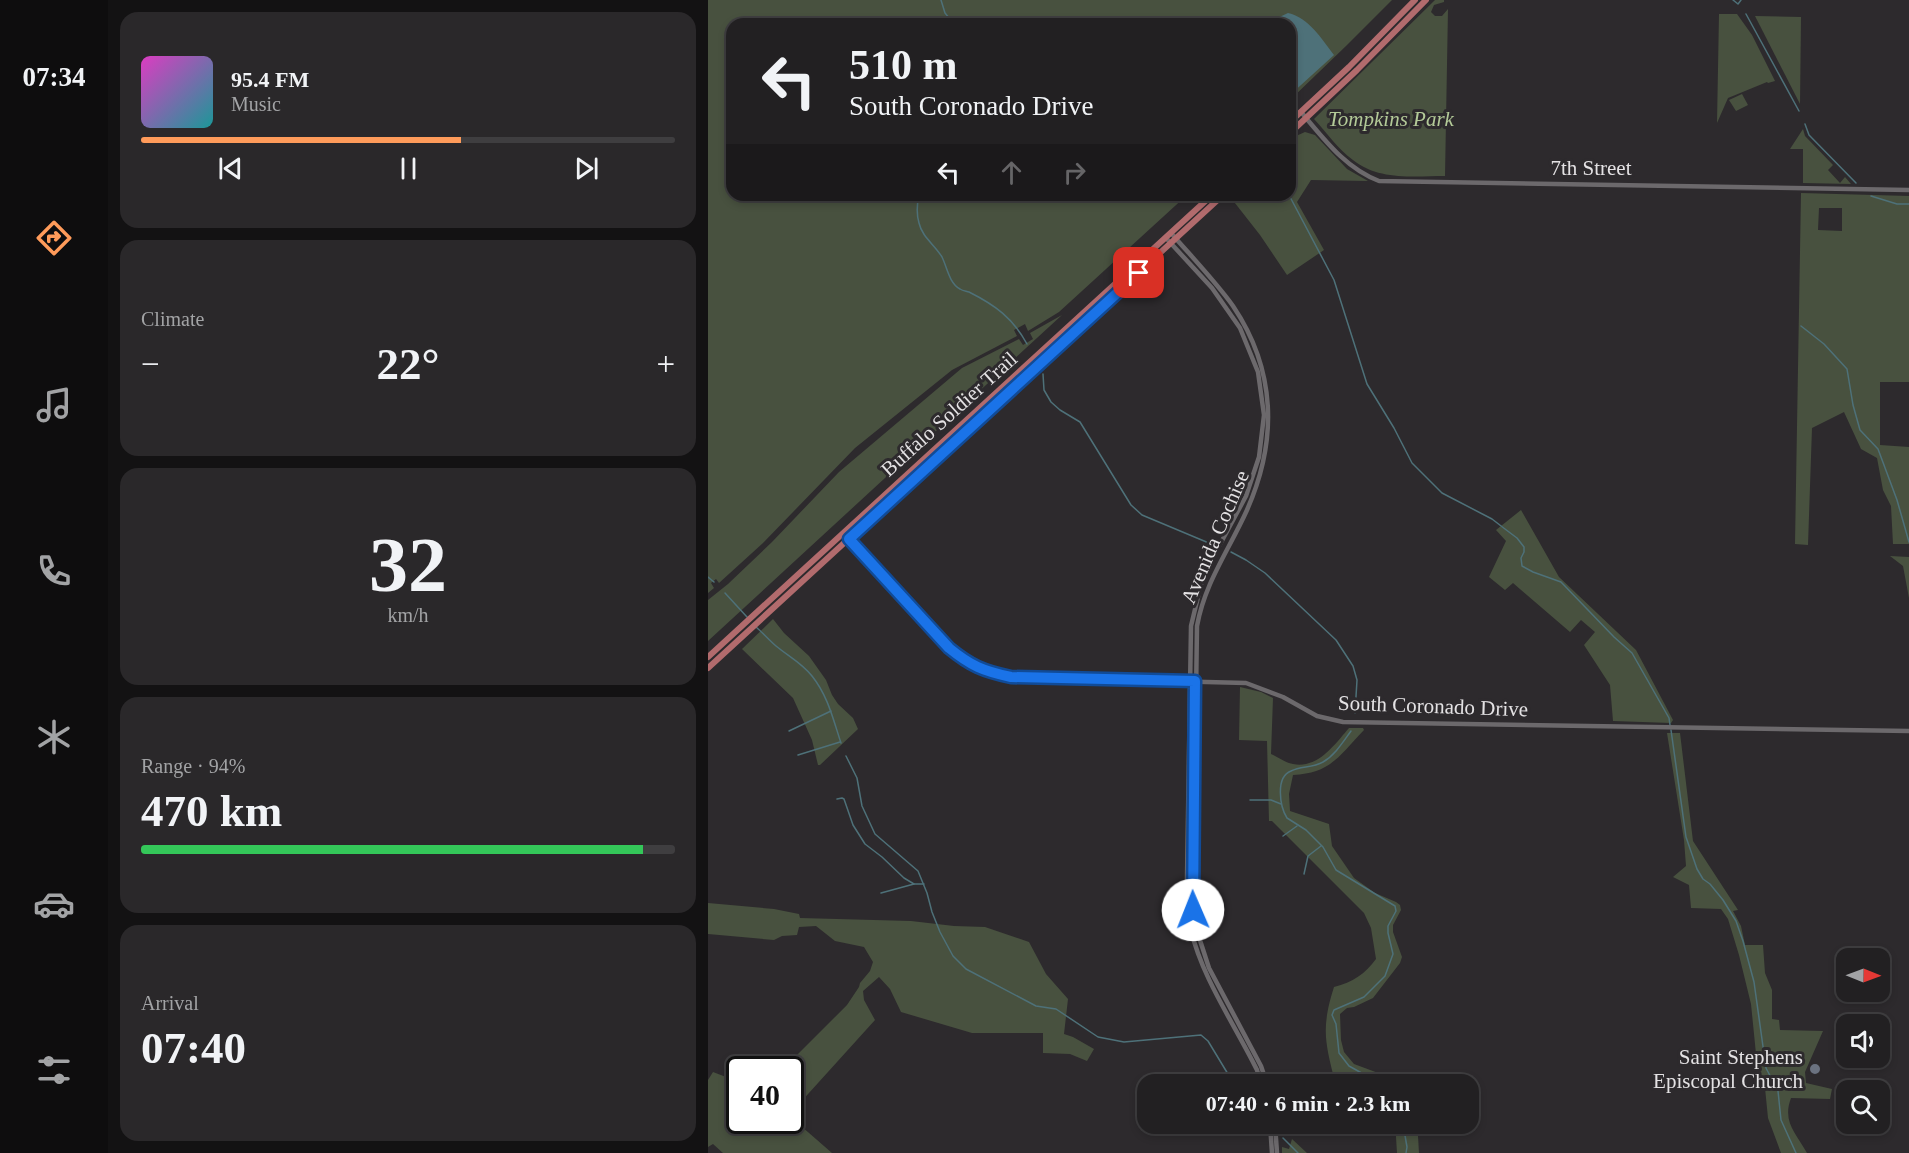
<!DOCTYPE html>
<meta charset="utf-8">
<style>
body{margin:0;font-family:Georgia,serif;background:#2a282a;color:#f1f3f6;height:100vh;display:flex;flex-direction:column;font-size:22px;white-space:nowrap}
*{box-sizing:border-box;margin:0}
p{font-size:20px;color:#a2a3a5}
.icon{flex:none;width:33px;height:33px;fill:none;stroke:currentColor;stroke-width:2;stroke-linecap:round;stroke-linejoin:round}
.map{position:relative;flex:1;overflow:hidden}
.panel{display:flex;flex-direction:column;gap:12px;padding:12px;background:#131213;width:600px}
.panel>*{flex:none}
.hud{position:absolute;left:18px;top:18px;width:570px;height:183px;border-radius:18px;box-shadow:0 3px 9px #0003,0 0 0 2px #3f3e40;background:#222022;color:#f1f3f6;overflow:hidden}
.needle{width:39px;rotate:91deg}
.buttons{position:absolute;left:1128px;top:948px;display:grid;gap:12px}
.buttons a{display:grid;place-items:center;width:54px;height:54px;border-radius:12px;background:#222022;box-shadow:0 3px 9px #0003,0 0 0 2px #3f3e40;font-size:30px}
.speed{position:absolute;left:18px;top:1056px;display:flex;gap:12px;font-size:30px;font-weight:700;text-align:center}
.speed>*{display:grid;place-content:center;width:78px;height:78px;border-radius:50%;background:#222022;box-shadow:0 3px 9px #0003,0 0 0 2px #3f3e40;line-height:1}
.speed .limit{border:3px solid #111;border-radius:9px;background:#fff;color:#111}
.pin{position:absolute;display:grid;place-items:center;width:51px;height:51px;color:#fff;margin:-26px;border-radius:12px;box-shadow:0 3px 9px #0006}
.me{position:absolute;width:66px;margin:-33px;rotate:359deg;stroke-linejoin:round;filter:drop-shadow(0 0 4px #0008)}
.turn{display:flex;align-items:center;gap:21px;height:126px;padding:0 24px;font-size:27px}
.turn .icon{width:78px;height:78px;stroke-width:2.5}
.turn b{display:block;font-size:42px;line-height:51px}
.lanes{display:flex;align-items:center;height:57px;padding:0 24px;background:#0003;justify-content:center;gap:30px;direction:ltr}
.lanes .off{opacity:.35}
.big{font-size:45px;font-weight:600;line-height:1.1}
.panel .tile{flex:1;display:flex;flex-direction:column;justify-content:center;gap:9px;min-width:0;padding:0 21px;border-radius:18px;background:#2a282a}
.panel .dial{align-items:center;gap:0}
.dial b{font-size:78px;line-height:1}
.song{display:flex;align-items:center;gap:18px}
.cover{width:72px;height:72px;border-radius:9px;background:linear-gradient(135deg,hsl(310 70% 55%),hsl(180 70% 35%))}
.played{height:6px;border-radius:3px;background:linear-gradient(90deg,#ff9b5a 60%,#3f3e40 60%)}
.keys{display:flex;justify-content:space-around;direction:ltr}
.heat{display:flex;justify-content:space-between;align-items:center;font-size:33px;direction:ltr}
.charge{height:9px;border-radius:4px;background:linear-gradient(90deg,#34c759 94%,#3f3e40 0)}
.trip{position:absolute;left:429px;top:1074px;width:342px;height:60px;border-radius:18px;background:#222022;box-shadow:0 3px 9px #0003,0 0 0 2px #3f3e40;font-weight:600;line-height:60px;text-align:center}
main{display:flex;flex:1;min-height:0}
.tabs{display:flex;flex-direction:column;width:108px;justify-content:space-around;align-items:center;background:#0e0d0e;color:#a2a3a5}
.tabs .icon{width:42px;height:42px}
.tabs .active{color:#ff9b5a}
.tabs b{font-size:27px;color:#f1f3f6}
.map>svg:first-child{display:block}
</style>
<main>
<nav class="tabs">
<b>07:34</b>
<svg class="icon active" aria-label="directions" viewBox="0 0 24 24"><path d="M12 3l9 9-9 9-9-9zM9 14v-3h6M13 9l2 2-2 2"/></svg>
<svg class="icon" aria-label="music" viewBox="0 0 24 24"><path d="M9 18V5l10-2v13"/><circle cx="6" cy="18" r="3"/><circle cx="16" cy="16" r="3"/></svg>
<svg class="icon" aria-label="phone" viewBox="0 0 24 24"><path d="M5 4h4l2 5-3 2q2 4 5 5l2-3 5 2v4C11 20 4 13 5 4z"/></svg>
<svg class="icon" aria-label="climate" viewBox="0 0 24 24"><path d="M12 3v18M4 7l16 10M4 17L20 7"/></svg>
<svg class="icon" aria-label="car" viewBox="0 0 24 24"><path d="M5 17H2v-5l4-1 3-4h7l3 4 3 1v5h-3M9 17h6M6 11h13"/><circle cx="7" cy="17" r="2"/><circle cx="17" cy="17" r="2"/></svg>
<svg class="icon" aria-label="filters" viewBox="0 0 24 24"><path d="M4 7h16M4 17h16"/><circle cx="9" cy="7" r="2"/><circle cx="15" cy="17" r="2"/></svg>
</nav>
<section class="panel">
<div class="tile">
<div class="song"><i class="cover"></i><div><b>95.4 FM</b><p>Music</p></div></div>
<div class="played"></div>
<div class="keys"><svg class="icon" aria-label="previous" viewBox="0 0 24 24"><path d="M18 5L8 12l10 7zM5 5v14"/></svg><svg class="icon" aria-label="pause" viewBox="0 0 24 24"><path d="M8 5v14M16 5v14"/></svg><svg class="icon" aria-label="next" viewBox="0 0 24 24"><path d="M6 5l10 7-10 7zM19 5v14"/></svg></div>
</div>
<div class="tile"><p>Climate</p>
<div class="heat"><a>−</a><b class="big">22°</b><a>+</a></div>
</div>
<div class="tile dial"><b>32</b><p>km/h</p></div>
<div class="tile"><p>Range · 94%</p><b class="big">470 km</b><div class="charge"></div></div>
<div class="tile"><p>Arrival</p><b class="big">07:40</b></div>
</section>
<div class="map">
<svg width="1201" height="1153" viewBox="0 0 1201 1153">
<rect width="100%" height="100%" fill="#2d2a2d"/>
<g fill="#48513f" fill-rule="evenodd">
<polygon points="0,0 684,0 638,46 582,100 582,24 24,24 24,195 479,195 351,312 320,331 317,324 306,330 309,336 244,370 147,448 55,543 11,583 8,579 3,583 6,588 0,593"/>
<path d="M727,0H736V2L726,5L723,12L727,16H734L740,9L737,176C707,176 671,181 645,160C630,149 619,133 606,119Z"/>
<polygon points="1011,14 1029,14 1044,35 1067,81 1060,83 1059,82 1020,98 1009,123"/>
<polygon points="1047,16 1093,17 1092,104"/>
<polygon points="1034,94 1040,105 1028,111 1021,100"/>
<polygon points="1095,129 1097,136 1125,165 1120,170 1132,183 1137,177 1143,184 1095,183 1095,149 1082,149"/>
<polygon points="597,132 607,135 639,169 660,181 603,180 589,202 616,250 579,275 552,235 523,198 527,195 582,195 582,143 588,136"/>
<path d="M1093,193L1201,196V382H1172V445L1201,447V544H1185L1183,506L1175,490L1169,458L1153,449L1136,412L1104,428L1100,545L1087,544ZM1111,208H1134V231L1110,230Z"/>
<polygon points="354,315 0,641 0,600 20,584 64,542 131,472 254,368 311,339 315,345 325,339 322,333"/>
<polygon points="813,510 851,577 928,650 965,720 963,723 905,721 902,685 876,645 887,632 873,620 862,632 805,583 797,590 781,577 798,541 788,530"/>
<polygon points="1182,556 1201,557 1201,598 1195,566"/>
<polygon points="65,619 76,633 101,656 118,680 124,695 130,704 145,718 150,729 112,765 110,765 104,740 85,698 34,649"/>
<path d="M532,687L553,692L565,698L563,754C570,757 578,763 585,764C610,769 627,744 641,728H655L656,730C631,756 623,773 585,775L581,794L582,811L621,824L624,846L646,878L667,893L688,902L692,905L693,910L685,925V932L694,957L692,963L665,998L646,1007L639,1008L632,1014L633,1040L636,1052L646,1064L681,1077L693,1079L704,1084H646V1083L627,1082C617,1042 613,1028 626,987C645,982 657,974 668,959L663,928L656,913L564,821H561L559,741L531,740Z"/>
<path d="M959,733H972L985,841L1030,910L1025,911L1033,926L1037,945H1055L1057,973L1064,990V1019L1071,1020L1072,1030L1115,1031L1097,1072L1098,1083L1124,1089L1122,1099L1083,1098C1074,1122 1088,1133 1099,1153H1073L1060,1118L1057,1088L1049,1064L1043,1004L1031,955L1020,919L1013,909L983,908L981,885L965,877L978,866L976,840Z"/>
<polygon points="0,903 66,909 91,914 92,918 203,921 246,926 277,927 321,942 338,974 360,999 356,1034 365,1037 386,1049 379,1061 362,1054 335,1053 335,1033 264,1033 193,1012 182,989 171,977 155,991 156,1000 167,1020 91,1104 93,1126 124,1153 15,1153 5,1144 0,1147 0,1080 5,1072 31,1082 32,1120 82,1120 82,1070 71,1069 78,1066 139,1005 151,987 152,983 162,971 165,962 156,947 127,941 108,926 91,927 89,935 74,936 66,940 0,934"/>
<polygon points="689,1124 707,1124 710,1136 711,1153 689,1153 688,1137"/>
<polygon points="584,1139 599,1153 574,1153 574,1147 581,1149"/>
</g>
<path fill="#4e7179" d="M580,13C601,18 613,38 626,55L582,95V24H557Z"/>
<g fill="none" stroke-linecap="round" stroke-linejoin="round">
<g stroke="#4e7179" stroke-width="1.5">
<polyline points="233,0 237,13 246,24"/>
<polyline points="1025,0 1030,4 1033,0"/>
<polyline points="1038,14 1091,111"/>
<polyline points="1097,124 1101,135 1148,183"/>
<path d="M211,195C209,204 208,213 211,223C214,237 227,245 234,257C239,267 241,283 252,289C255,291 258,291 261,292C287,305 305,318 319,344"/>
<polyline points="581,195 626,280 659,384 686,428 704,463 734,493 784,519 797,529 809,538 816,547 816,552 813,558 814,566 825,572 853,582 906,637 924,653 961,718 962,725"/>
<polyline points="1163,196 1189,204 1201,204"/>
<polyline points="1093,326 1116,344 1139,369 1145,405 1152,430 1170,449 1189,500 1201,542"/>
<polyline points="335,374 336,390 343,402 352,410 372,422 423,505 434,515 508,546"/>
<polyline points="523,552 538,560 557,573 628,640 645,666 649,680 647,713"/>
<polyline points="0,577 6,582"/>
<polyline points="17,593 39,617"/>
<path d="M48,627C55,633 61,640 68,646C80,656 94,663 104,676C120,696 125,719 133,743"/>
<polyline points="963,730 978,837 989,869 995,879 1002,884 1015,900 1028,921 1035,941 1046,982 1058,1068 1070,1091 1073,1120 1088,1153"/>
<polyline points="81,731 123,711"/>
<path d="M643,731C635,742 627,755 615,762C604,768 593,766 583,771C567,777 572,807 579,818L598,830L615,847L628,870L687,906L688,911L680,926V933L685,954L677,976L656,997L626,1010L624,1015L628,1024L631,1053L641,1066L668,1081L692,1084"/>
<polyline points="90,755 132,742"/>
<polyline points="138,756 149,778 154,806 167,834 210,871 219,893 224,912 232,932 245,956 258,969 328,1006 348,1009 390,1037 416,1042 493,1035 500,1041 526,1084"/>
<polyline points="129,799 134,798 136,799 145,825 157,844 174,857 196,878 206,884"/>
<polyline points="542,800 563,800 573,804"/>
<polyline points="575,836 589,826"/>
<polyline points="596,874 600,856 613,846"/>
<polyline points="173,893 206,884 216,884"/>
<polyline points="540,1124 552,1126"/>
<polyline points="695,1124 699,1147 698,1153"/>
<polyline points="575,1138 590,1153"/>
</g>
<g stroke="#6c696c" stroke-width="4.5">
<path d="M593,112C616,139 637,168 671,181L1201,190"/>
<path d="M463,233C482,255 508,282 525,306C568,370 570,440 539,510C521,550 497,582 489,626L485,910L489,931L501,968L553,1066L559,1084"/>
<path d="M458,238L504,288L532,328L550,372L556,415L551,457L538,496L495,576L483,626L479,878C479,896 479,913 483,930C494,978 527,1025 549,1070L553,1084"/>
<path d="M139,536L241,648C263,666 275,671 303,677L538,683L575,697L609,716L635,722L1201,731"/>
<polyline points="562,1124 564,1153"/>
<polyline points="567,1124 569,1153"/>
</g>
<g stroke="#b26b6d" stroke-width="6">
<polyline points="582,122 641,67 707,0"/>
<polyline points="582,133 649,70 718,0"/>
<polyline points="0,657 504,195"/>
<polyline points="0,668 515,195"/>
</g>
</g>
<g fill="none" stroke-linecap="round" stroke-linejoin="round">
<defs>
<path id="route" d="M431,273L141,539L241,648C263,666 275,671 303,677L487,681L485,910"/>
</defs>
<use href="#route" stroke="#114b97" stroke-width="15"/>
<use href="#route" stroke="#1a73e8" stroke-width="10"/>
</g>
<circle fill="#6b7280" stroke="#2d2a2d" stroke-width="2" cx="1107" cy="1069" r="6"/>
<g text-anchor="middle" stroke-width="6" stroke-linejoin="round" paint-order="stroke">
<g font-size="21" font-style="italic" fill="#b3ca98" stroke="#2d2a2d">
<text x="683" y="126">Tompkins Park</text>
</g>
<g font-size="21" fill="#e4e2e4" stroke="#2d2a2d">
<text x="883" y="175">7th Street</text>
<text transform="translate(241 414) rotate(-42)" y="7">Buffalo Soldier Trail</text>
<text transform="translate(507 537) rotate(-67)" y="7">Avenida Cochise</text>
<text transform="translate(725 706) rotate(2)" y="7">South Coronado Drive</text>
</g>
<g font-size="21" fill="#e4e2e4" stroke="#2d2a2d" text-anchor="end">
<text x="1095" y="1064">Saint Stephens<tspan x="1095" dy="24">Episcopal Church</tspan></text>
</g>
</g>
</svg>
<div class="buttons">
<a><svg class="needle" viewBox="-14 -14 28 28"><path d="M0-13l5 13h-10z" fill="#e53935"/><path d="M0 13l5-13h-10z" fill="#a2a3a5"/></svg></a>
<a><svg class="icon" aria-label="sound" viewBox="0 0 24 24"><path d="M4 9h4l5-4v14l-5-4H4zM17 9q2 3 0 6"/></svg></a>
<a><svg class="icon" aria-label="search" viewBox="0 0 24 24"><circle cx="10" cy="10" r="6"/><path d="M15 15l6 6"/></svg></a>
</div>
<div class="speed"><div class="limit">40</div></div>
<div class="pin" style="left:431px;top:273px;background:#d93025"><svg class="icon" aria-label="arrive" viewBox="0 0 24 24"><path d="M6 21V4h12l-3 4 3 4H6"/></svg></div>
<svg class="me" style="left:485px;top:910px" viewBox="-20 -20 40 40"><circle r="19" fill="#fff"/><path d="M0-13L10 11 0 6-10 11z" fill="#1a73e8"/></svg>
<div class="trip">07:40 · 6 min · 2.3 km</div>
<div class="hud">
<div class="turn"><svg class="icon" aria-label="left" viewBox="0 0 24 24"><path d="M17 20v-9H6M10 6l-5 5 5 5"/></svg><div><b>510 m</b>South Coronado Drive</div></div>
<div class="lanes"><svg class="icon" aria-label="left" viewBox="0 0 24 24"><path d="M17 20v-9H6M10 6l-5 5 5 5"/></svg><svg class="icon off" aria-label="ahead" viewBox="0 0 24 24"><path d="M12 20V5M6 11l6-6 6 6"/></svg><svg class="icon off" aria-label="right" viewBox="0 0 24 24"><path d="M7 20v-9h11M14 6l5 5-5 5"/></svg></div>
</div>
</div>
</main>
